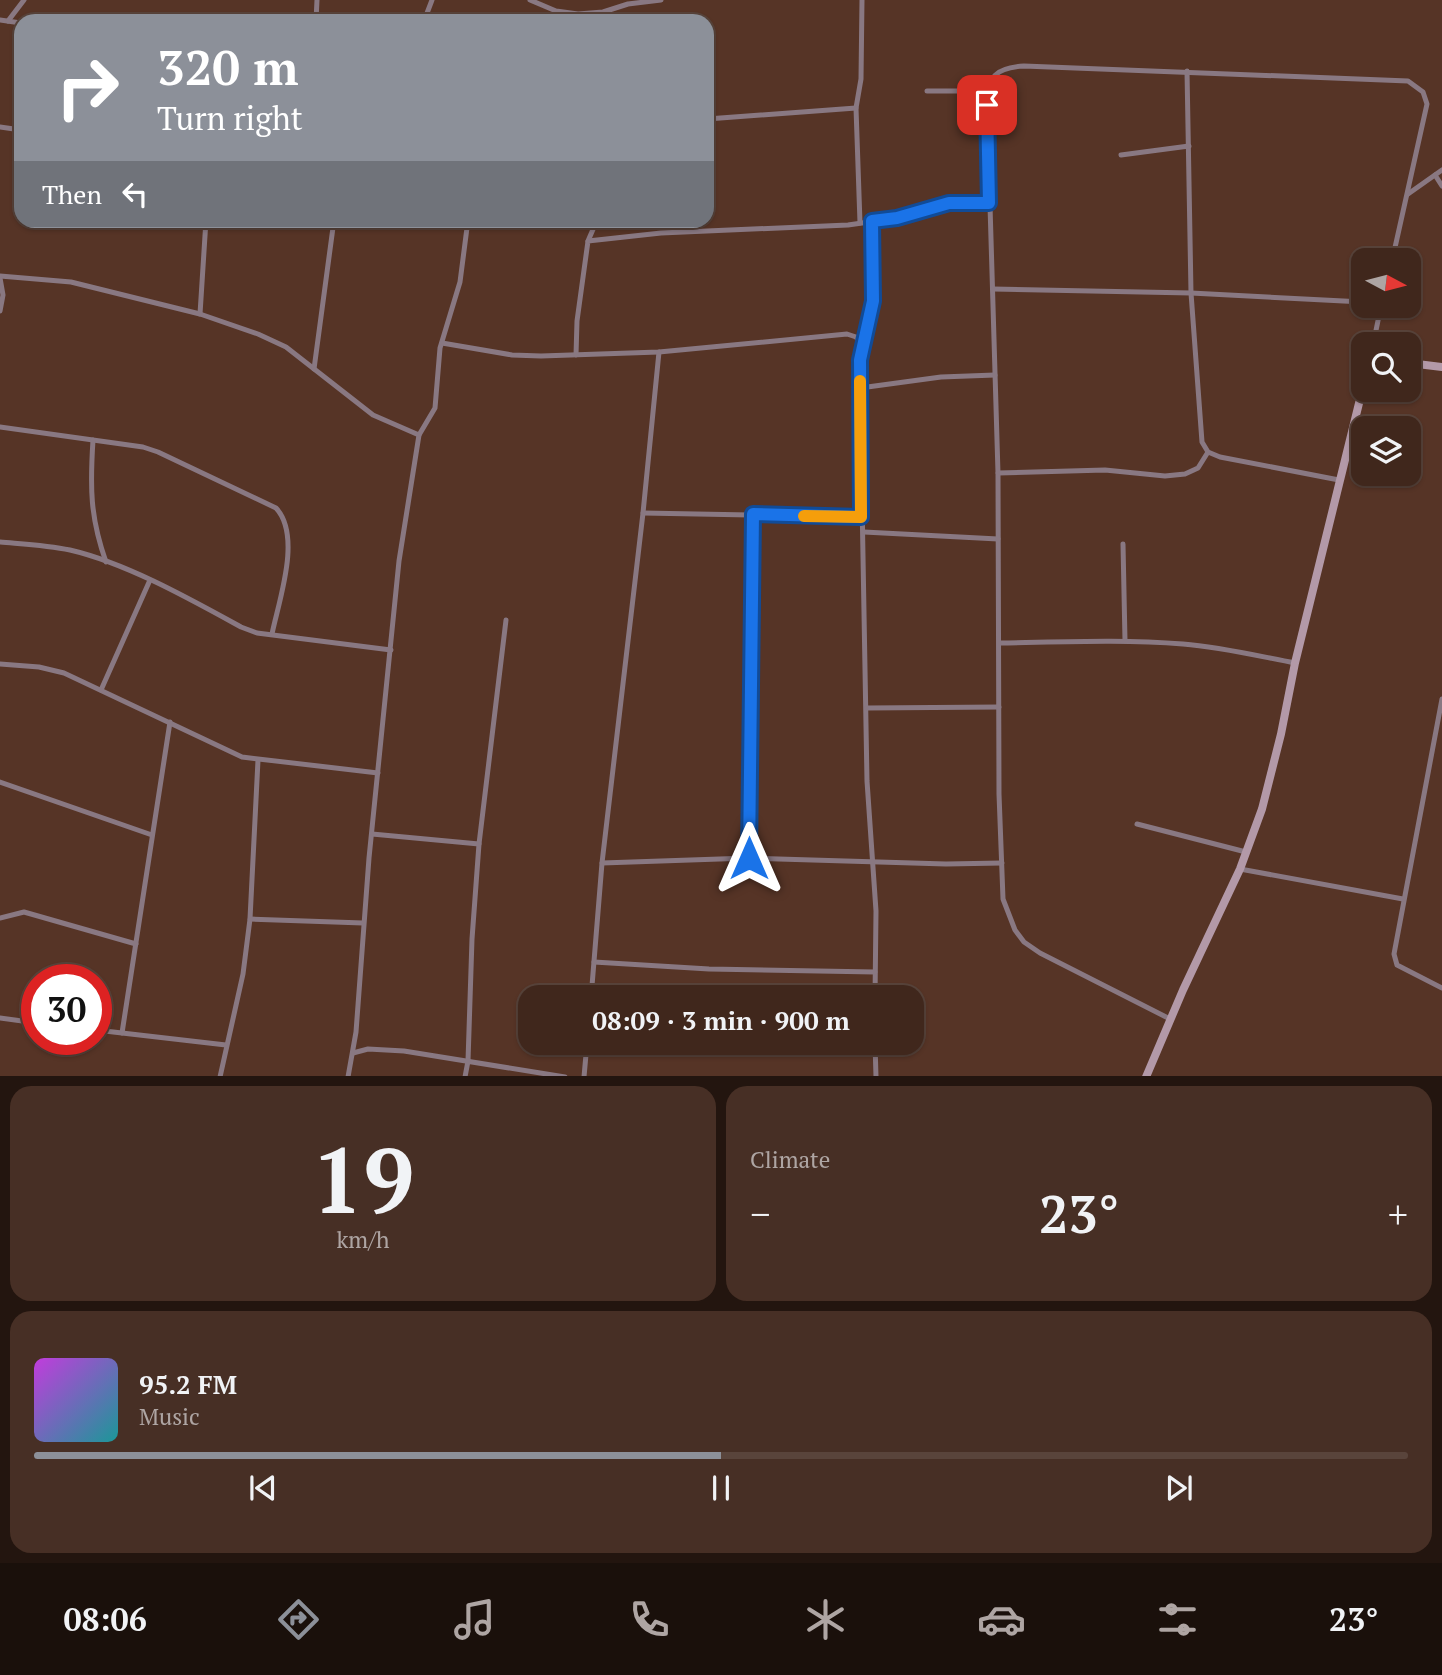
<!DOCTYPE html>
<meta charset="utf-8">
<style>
body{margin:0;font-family:"PT Serif",serif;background:#472f25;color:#f1f3f6;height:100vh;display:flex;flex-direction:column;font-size:26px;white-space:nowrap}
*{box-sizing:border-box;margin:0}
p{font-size:23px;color:#aea5a3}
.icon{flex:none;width:38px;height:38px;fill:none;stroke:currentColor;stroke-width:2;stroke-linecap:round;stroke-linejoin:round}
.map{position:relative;height:1076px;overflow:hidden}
.sheet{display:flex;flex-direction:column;gap:10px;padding:10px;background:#23150f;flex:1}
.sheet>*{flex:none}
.hud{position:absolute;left:14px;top:14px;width:700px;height:214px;border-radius:21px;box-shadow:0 2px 5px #0004,0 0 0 2px #59443b;background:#8c9099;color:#fff;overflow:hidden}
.needle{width:46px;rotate:97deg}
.controls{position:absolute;left:1351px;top:248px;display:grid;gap:14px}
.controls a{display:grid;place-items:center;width:70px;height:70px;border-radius:14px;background:#40271c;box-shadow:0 2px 5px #0004,0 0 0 2px #59443b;font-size:35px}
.speed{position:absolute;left:21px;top:964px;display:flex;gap:14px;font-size:35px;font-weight:700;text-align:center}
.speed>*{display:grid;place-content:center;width:91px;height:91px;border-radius:50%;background:#40271c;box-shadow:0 2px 5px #0004,0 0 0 2px #59443b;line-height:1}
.speed .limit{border:10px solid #d22;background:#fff;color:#111}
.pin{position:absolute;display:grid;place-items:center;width:60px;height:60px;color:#fff;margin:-30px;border-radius:14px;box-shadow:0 4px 10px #0006}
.me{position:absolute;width:77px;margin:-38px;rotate:0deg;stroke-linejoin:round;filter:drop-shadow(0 0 5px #0008)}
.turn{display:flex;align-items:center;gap:24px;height:147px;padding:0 28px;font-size:32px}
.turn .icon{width:91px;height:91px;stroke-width:2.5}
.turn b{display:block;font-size:49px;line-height:60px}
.then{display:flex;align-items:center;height:66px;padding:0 28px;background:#0003;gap:14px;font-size:26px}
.big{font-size:52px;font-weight:600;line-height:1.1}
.sheet .widget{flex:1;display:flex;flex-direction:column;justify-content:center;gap:10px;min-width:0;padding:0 24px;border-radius:21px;background:#472f25}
.sheet .dial{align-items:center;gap:0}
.dial b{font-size:91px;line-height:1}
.song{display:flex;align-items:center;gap:21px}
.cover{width:84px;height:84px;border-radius:10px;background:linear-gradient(135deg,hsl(290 70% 55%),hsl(180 70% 35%))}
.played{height:7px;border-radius:4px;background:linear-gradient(90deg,#8c9099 50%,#59443b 50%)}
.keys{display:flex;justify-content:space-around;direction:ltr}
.heat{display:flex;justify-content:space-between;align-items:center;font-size:38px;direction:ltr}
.sheet .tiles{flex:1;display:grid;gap:10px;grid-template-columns:1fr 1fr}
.widget:last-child{grid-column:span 2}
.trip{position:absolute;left:518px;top:985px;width:406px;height:70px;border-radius:21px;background:#40271c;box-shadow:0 2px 5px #0004,0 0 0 2px #59443b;font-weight:600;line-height:70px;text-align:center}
.tab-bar{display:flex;height:112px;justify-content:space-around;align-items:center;background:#1a100b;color:#aea5a3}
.tab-bar .icon{width:49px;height:49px}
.tab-bar .active{color:#8c9099}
.tab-bar b{font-size:32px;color:#f1f3f6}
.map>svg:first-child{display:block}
</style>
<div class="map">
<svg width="1442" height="1077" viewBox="0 0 1442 1077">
<rect width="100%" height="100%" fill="#563426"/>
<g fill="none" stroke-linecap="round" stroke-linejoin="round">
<g stroke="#897882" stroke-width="5">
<polyline points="530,0 556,11 578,14 603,12 628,4 661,0"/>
<polyline points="0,20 21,23"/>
<polyline points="8,21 24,0"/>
<polyline points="316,21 317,0"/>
<polyline points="424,21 432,0"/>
<polyline points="1187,71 1191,293 1202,442 1208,452 1220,457 1339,480"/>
<polyline points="927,91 987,91"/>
<polyline points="707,119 856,108"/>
<polyline points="0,127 21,130"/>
<polyline points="1121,155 1189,146"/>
<polyline points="1435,175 1442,186"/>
<polyline points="1408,194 1442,170"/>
<polyline points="872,221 873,301 861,360 860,388 867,781 876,911 875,998"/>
<polyline points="860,223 856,108 861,79 862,0"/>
<polyline points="588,241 597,220"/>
<polyline points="0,276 71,282 200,314 258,334 286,347 373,415 419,435"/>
<polyline points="0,278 3,295 0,311"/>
<polyline points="993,289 1191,293 1363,302"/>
<polyline points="200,314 206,220"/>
<polyline points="442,343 512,355 541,356 659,352 847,334 856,337 863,345"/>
<polyline points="1373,345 1381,306"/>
<polyline points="576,355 577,321 588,241 661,233 848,225 897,218 949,203 989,203"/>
<polyline points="314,369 334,220"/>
<polyline points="860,388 941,377 995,375"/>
<path d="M0,427L143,447L158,452L276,508C302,536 279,600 272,634"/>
<path d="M93,440C90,487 90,517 106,562"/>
<polyline points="998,473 1105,470 1165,476 1185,474 1198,468 1208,452"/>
<polyline points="643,513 861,517"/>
<polyline points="864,532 998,539"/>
<path d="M0,542C23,544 47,545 70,550C126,563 190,599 241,627L257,633L391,650"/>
<polyline points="1123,544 1125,641"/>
<path d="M1000,643C1061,642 1122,639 1183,644C1221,647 1258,656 1295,663"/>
<polyline points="0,664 39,667 64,673 242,757 378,773"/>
<polyline points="101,690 150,580"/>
<polyline points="1442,699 1394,954 1397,965 1442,988"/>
<polyline points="867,708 999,707"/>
<polyline points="0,782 152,835"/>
<polyline points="1137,824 1246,852"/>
<polyline points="372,834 479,844"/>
<polyline points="749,858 753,514"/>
<polyline points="602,863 749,858 946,864 1002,863"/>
<polyline points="1240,869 1403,899"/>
<polyline points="0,918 24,912 136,944"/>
<polyline points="250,919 363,923"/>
<polyline points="594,962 709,969 875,972"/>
<polyline points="591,998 602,863 643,513 659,352"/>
<polyline points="0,1018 37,1023"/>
<path d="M1170,1019L1040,953L1024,942L1015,930L1003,899L999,794L998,473L987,105C988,76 995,68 1024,66L1408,81L1423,92L1427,104L1392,261"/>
<polyline points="96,1030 226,1045"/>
<polyline points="122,1033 170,722"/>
<polyline points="875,1043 876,1077"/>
<polyline points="353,1053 368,1049 404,1051 565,1077"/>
<polyline points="220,1077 243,974 250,919 258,760"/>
<polyline points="348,1077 356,1032 369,858 399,561 419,435 435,408 440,348 460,282 468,220"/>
<polyline points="465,1077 468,1061 472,939 479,844 506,620"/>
<polyline points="584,1077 587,1043"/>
</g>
<g stroke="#b399a8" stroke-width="8">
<polyline points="1409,363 1442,367"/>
<polyline points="1146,1077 1183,990 1240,869 1262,809 1281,734 1295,663 1363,387"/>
</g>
</g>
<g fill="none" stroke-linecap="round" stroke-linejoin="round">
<defs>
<polyline id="route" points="749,858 753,514 861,517 860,360 873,301 872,221 897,218 949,203 989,203 987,105"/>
</defs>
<use href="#route" stroke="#114b97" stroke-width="18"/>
<use href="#route" stroke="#1a73e8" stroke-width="12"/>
<polyline stroke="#f59e0b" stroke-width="12" points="804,516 861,517 860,381"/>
</g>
</svg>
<div class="controls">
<a><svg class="needle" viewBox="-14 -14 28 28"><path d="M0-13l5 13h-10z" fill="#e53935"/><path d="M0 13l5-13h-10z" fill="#aea5a3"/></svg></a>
<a><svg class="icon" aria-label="search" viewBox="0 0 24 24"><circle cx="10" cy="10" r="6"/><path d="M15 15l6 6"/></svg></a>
<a><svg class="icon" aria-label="layers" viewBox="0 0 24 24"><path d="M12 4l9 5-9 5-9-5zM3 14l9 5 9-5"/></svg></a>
</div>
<div class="speed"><div class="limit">30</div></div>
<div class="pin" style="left:987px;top:105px;background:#d93025"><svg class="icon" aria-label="arrive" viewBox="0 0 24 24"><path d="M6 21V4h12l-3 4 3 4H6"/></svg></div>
<svg class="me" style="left:749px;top:858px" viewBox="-20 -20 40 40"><path d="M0-17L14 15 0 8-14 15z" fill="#1a73e8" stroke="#fff" stroke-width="4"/></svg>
<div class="trip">08:09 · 3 min · 900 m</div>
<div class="hud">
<div class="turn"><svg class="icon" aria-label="right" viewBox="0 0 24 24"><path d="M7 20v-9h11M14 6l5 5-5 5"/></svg><div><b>320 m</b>Turn right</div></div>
<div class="then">Then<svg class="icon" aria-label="left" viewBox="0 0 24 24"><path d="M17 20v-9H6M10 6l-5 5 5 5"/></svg></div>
</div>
</div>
<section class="sheet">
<div class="tiles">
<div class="widget dial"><b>19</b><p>km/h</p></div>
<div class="widget"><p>Climate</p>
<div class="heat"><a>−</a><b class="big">23°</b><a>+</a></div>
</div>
<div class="widget">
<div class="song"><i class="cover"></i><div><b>95.2 FM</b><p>Music</p></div></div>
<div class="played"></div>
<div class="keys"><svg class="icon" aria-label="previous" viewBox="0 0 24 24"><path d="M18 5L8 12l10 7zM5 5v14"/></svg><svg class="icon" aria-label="pause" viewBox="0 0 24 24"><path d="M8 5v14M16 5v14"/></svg><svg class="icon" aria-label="next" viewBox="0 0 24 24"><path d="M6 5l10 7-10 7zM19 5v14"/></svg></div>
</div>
</div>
</section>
<nav class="tab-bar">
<b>08:06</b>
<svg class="icon active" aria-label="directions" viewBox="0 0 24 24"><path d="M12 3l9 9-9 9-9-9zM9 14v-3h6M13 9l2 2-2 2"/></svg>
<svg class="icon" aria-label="music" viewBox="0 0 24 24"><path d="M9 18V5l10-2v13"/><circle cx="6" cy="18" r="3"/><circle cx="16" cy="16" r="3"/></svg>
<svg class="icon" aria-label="phone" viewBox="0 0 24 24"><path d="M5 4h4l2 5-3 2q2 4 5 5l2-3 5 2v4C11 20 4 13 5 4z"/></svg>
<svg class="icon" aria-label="climate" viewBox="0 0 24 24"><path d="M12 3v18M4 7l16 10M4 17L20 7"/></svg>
<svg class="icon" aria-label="car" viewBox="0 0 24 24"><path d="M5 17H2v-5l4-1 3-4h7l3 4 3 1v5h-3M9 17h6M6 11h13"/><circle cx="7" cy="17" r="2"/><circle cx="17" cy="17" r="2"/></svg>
<svg class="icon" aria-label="filters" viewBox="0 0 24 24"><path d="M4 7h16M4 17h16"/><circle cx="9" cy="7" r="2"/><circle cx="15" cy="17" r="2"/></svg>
<b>23°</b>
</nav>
